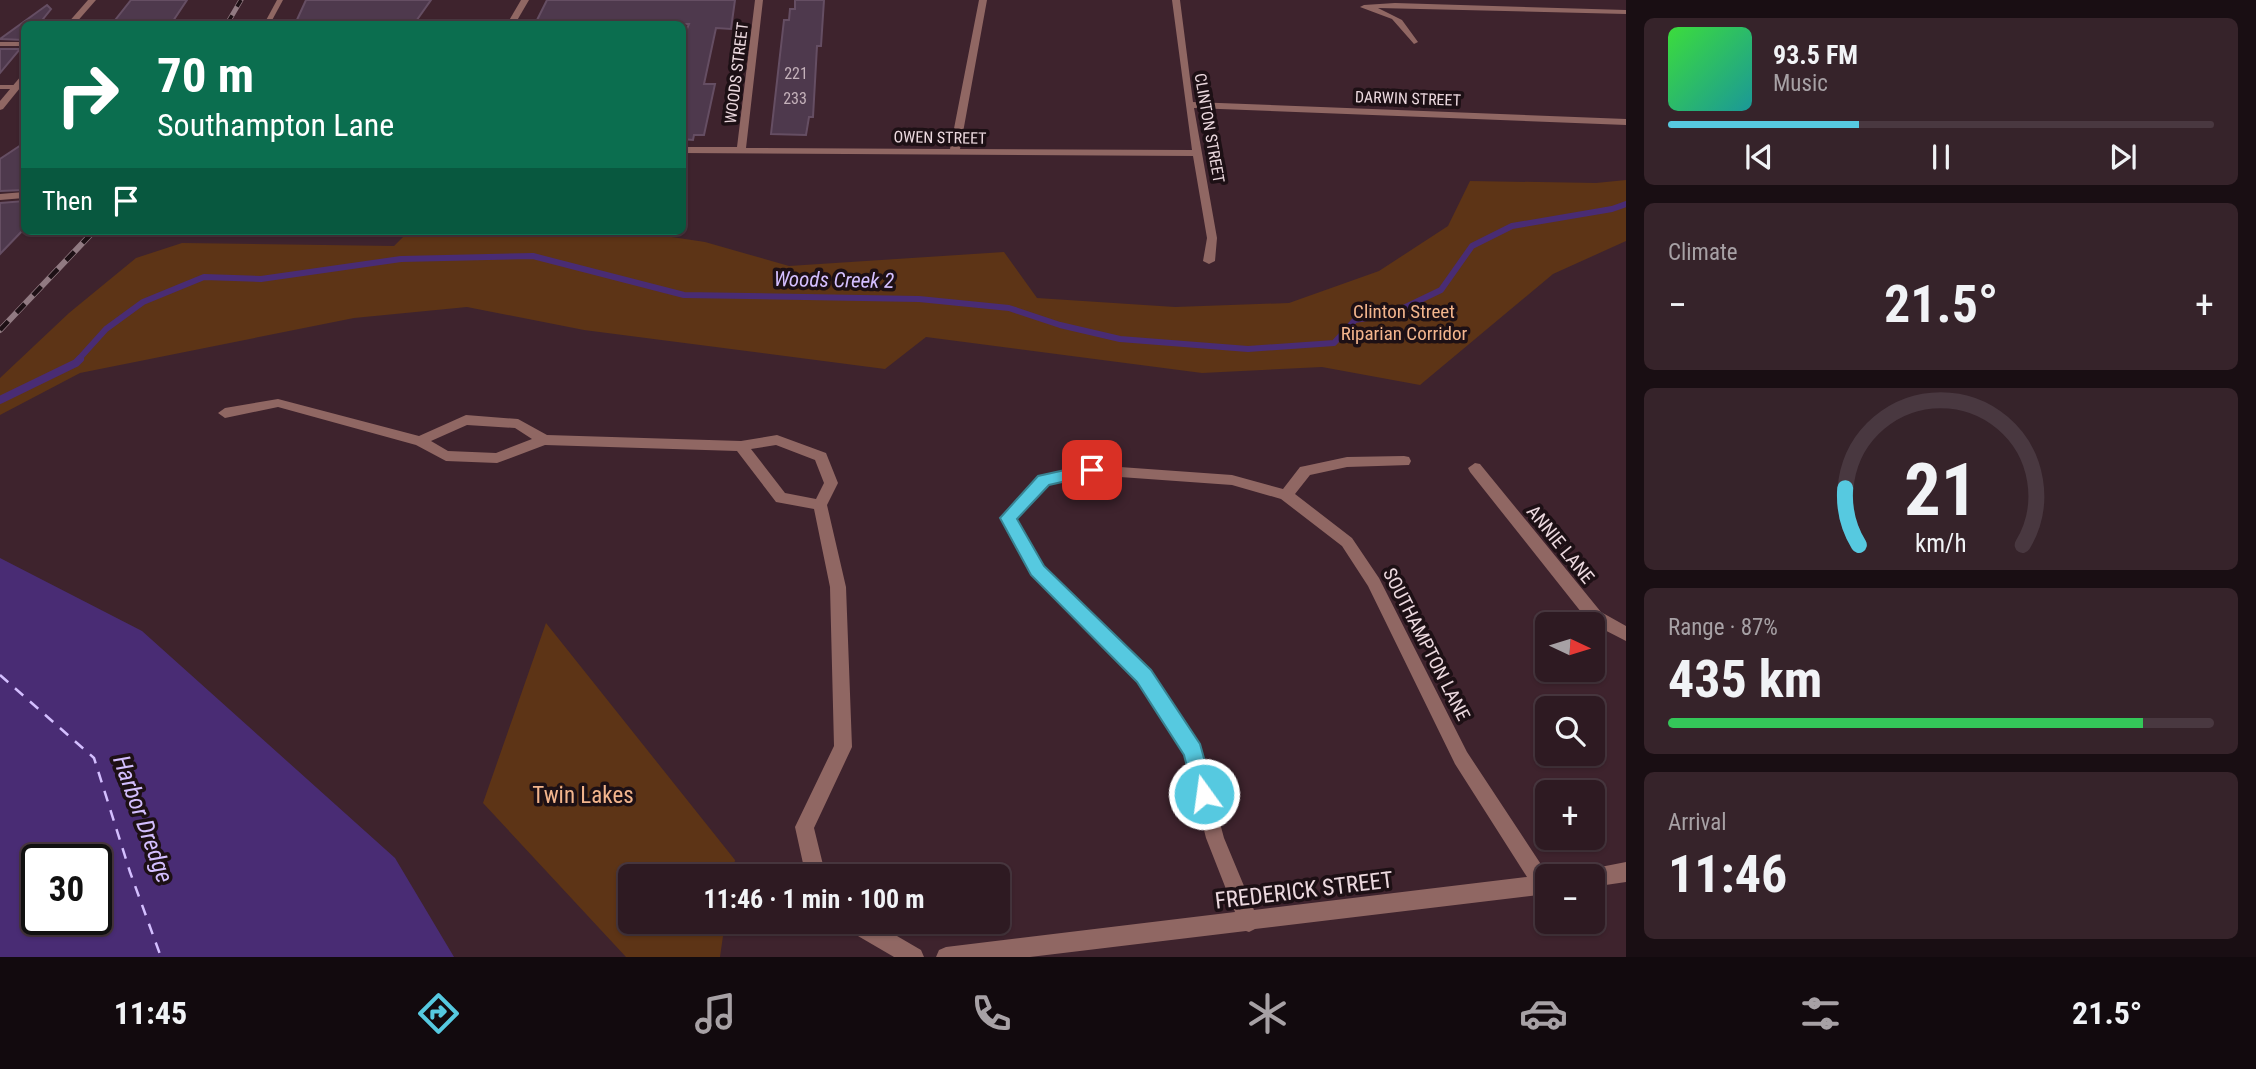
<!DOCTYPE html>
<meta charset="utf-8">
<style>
body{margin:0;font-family:"Roboto Condensed",sans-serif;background:#36232a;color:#f1f3f6;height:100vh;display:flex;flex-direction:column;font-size:26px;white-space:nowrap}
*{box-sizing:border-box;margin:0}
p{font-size:23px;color:#a7a1a5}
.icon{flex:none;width:38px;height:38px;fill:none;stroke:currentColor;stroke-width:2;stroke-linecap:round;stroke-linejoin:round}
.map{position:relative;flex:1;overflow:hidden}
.sheet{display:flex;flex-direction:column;gap:18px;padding:18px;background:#190e13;width:630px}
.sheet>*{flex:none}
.banner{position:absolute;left:21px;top:21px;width:665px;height:214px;border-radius:10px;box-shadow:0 2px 5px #0004,0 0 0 2px #493840;background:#0b6e4f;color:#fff;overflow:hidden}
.needle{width:46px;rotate:94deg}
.controls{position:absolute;left:1535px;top:612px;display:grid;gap:14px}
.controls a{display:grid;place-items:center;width:70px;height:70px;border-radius:10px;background:#2e1a22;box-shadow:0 2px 5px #0004,0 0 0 2px #493840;font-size:35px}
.speed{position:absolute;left:21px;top:844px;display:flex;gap:14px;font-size:35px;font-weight:700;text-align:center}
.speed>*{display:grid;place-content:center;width:91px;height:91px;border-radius:50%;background:#2e1a22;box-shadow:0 2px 5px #0004,0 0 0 2px #493840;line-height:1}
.speed .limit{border:4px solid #111;border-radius:10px;background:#fff;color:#111}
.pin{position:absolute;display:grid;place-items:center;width:60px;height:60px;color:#fff;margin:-30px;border-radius:14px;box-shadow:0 4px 10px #0006}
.me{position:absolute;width:77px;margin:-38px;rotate:346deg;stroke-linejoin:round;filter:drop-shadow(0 0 5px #0008)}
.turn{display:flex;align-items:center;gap:24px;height:147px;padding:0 21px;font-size:32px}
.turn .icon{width:91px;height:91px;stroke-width:2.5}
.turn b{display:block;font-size:49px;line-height:60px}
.then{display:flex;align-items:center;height:66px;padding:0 21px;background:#0003;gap:14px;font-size:26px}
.big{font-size:52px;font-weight:700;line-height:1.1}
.sheet .tile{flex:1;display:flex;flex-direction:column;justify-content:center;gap:10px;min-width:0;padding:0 24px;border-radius:10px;background:#36232a}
.sheet .dial{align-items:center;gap:0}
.dial svg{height:182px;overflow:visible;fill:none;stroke:#493840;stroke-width:7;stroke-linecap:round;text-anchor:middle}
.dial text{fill:#f1f3f6;stroke:none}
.song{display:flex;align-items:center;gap:21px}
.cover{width:84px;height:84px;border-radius:10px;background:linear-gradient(135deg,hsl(120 70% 55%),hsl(180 70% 35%))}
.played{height:7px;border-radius:4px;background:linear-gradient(90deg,#56c9e0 35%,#493840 35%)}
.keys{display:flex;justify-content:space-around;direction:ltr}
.heat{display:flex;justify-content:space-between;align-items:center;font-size:38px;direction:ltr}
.charge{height:10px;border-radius:5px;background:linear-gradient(90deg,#34c759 87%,#493840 0)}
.trip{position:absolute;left:618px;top:864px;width:392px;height:70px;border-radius:10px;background:#2e1a22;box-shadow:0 2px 5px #0004,0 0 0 2px #493840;font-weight:700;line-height:70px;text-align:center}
.tab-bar{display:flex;height:112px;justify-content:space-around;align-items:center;background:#120a0e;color:#a7a1a5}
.tab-bar .icon{width:49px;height:49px}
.tab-bar .active{color:#56c9e0}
.tab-bar b{font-size:32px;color:#f1f3f6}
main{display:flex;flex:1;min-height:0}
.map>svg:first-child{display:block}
</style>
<main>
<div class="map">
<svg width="1626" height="957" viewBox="0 0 1626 957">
<rect width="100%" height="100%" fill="#3e232d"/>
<g fill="#5d3416">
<polygon points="1626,180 1626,241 1553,274 1420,385 1322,367 1202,373 926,337 885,369 584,330 467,307 354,318 80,373 0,415 0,378 69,313 136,258 182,243 394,246 409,231 632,231 705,242 789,266 1004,252 1037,298 1175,307 1289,303 1379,271 1448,226 1470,181 1596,183"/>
<polygon points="546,623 735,860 732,877 630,877 630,922 725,922 720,957 626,957 483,803"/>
</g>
<path fill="#492c74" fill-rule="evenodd" d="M0,558L142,631L395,858L454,957H0ZM37,859H96V919H37Z"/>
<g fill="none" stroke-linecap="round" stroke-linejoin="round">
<polyline stroke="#492c74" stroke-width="6" points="78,360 106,329 143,302 204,277 261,279 401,259 533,256 684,295 919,299 1009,308 1060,325 1120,339 1248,349 1334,343 1355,320 1391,314 1441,290 1472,246 1512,226 1612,209 1626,204"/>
<polyline stroke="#492c74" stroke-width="8" points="0,400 76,363 80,359"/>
<polyline stroke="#d4bfff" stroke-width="2.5" stroke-dasharray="11 9" stroke-linecap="butt" points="0,675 94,758 130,872 161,957"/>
</g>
<g fill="#4e394d" stroke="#654e63" stroke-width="2">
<polygon points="131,0 187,0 171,24 112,24"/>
<polygon points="306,0 431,0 414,24 295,24"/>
<polygon points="547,0 735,0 731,29 716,28 704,84 715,84 704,135 694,135 693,140 682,139 682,41 689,24 535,24"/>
<polygon points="795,0 824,0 821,46 817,46 813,117 809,117 806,135 771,134 784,20 789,20 790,9 795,9"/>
<polygon points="47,5 51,9 39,24 24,24 24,40 0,39"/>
<polygon points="0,49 20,49 0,73"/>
<polygon points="24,143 24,190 0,191 0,159"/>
<polygon points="24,201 24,229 0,254 0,203"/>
</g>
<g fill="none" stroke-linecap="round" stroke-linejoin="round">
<g fill="#906763" fill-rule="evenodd">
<polygon points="277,0 283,0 270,24 264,24"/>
<polygon points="0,85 17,85 21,87 17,89 0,89"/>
</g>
<g fill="#906763" fill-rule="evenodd">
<polygon points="88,0 96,0 75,24 67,24"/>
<polygon points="521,0 529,0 515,24 507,24"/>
<polygon points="755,0 763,0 746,148 950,149 979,0 987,0 960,149 1192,150 1172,0 1180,0 1193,102 1626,119 1626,125 1194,108 1217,238 1215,261 1209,264 1203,261 1207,238 1193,156 682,153 682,147 737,147"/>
<polygon points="1395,3 1626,10 1626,14 1378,8 1402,20 1418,42 1414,44 1392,19 1360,7 1364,5"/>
<rect x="0" y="42" width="24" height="4"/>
<polygon points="21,76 24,76 24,83 3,109 0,110 0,101"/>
<polygon points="24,192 24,198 0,200 0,194"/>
<path d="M278,399L419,436L466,415L518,419L547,435L741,441L777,435L826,453L838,483L827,505L846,587L852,747L814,828L826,877H806L795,827L834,746L830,587L814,509L776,502L737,451L545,445L497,463L446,461L416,445L278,407L225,418L218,413L225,408ZM467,425L515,428L532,439L496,453L448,451L431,441ZM776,445L815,460L824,483L816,499L785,493L751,449Z"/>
<path d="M1404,456L1409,457L1411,461L1409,465L1347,467L1310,475L1295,494L1352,538L1379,578L1467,752L1548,875L1553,877H1547V894L1255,929L1249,932L1246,931L1030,957H936L939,950L946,947L1235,912L1206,838L1185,754L1138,681L1032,575L1001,518L1038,476L1092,465L1232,475L1283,489L1300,467L1305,466L1347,457ZM1092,475L1232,485L1281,499L1342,546L1368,586L1455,764L1527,877L1254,910L1224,838L1199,745L1150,671L1042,567L1016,519L1047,484Z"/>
<polygon points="1475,463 1480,464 1601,612 1626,626 1626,641 1589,622 1470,472 1468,468"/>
<polygon points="1626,862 1626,882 1592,887 1592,877 1582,877 1585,870"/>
<polygon points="843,922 873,922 921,950 924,957 894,957 846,929"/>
</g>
<defs>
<polyline id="rail-far1" points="227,24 241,0"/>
<polyline id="rail" points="0,330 94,231"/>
</defs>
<use href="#rail-far1" stroke="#917a82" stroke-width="5"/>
<use href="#rail" stroke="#917a82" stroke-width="6"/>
<use href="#rail-far1" stroke="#1d1015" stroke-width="3.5" stroke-dasharray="10" stroke-linecap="butt"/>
<use href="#rail" stroke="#1d1015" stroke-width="4.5" stroke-dasharray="12" stroke-linecap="butt"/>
</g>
<polygon fill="#56c9e0" stroke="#388392" stroke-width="2" points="1092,464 1097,466 1100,470 1097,474 1049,485 1017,519 1044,566 1151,670 1200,744 1214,794 1211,802 1204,805 1196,802 1184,755 1137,682 1031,575 1000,518 1038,476"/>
<g text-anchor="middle" stroke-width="7" stroke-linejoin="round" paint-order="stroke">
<g font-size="16" fill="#ecd9df" stroke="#1d1015">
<text transform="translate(736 73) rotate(-83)" y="6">WOODS STREET</text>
<text transform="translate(1408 98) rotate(2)" y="6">DARWIN STREET</text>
<text transform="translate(1210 128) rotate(80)" y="6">CLINTON STREET</text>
<text transform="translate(940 137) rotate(1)" y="6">OWEN STREET</text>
</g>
<g font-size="16" fill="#c4b1ba">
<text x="796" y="79">221</text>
<text x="795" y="104">233</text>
</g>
<g font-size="19" fill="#f3b58d" stroke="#1d1015">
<text x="1404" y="318">Clinton Street<tspan x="1404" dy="22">Riparian Corridor</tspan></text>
</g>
<g font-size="19" fill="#ecd9df" stroke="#1d1015">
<text transform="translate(1561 544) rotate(51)" y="7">ANNIE LANE</text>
<text transform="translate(1427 644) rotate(63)" y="7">SOUTHAMPTON LANE</text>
</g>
<g font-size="21" font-style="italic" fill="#d4bfff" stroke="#1d1015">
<text transform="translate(834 280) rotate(1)" y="7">Woods Creek 2</text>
</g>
<g font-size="23" fill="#f3b58d" stroke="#1d1015">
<text x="583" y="803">Twin Lakes</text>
</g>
<g font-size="23" fill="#ecd9df" stroke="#1d1015">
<text transform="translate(1304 890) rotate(-7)" y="8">FREDERICK STREET</text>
</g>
<g font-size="24" font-style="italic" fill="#d4bfff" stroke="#1d1015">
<text transform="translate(143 819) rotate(70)" y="8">Harbor Dredge</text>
</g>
</g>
</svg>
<div class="controls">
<a><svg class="needle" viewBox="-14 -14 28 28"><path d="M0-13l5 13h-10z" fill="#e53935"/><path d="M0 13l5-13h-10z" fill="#a7a1a5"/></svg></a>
<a><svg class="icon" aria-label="search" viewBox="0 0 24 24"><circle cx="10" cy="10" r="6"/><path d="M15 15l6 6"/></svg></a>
<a>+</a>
<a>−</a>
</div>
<div class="speed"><div class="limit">30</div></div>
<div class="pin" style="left:1092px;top:470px;background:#d93025"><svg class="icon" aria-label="arrive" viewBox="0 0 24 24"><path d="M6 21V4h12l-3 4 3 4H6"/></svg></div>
<svg class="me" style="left:1204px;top:794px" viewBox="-20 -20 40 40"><circle r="17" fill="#56c9e0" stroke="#fff" stroke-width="3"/><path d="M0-11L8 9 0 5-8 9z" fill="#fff"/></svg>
<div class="trip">11:46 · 1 min · 100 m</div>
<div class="banner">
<div class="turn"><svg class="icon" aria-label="right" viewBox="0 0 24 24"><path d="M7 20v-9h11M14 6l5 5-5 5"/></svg><div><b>70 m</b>Southampton Lane</div></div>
<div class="then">Then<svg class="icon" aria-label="arrive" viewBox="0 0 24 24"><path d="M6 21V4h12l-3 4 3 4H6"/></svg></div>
</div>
</div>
<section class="sheet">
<div class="tile">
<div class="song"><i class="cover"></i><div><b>93.5 FM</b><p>Music</p></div></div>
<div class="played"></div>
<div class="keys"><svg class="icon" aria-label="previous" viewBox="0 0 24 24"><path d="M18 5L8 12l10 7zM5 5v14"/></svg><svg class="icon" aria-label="pause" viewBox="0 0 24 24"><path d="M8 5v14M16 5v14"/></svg><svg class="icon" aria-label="next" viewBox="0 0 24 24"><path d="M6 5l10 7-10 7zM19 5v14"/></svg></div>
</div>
<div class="tile"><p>Climate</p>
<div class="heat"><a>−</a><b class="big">21.5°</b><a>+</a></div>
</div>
<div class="tile dial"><svg viewBox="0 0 100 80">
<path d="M14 69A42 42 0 1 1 86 69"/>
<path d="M14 69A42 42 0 0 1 8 44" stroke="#56c9e0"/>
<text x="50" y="56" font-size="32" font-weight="700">21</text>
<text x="50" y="72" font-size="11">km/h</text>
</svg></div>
<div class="tile"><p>Range · 87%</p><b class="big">435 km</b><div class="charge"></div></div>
<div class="tile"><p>Arrival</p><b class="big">11:46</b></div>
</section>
</main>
<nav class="tab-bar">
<b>11:45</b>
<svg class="icon active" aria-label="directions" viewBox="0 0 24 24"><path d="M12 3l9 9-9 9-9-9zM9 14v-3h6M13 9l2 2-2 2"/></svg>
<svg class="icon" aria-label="music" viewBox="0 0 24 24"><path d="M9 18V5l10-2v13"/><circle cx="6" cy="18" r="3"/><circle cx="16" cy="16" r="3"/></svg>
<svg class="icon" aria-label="phone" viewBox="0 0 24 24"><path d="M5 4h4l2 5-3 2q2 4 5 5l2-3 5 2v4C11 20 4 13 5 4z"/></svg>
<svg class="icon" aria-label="climate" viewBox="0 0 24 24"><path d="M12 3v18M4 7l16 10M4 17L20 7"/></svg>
<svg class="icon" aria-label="car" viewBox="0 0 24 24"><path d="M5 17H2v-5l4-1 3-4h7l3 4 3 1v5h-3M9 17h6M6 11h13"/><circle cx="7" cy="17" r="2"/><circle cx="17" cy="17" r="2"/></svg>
<svg class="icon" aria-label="filters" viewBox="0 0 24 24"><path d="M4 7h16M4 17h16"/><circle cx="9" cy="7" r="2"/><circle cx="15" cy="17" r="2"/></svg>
<b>21.5°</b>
</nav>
